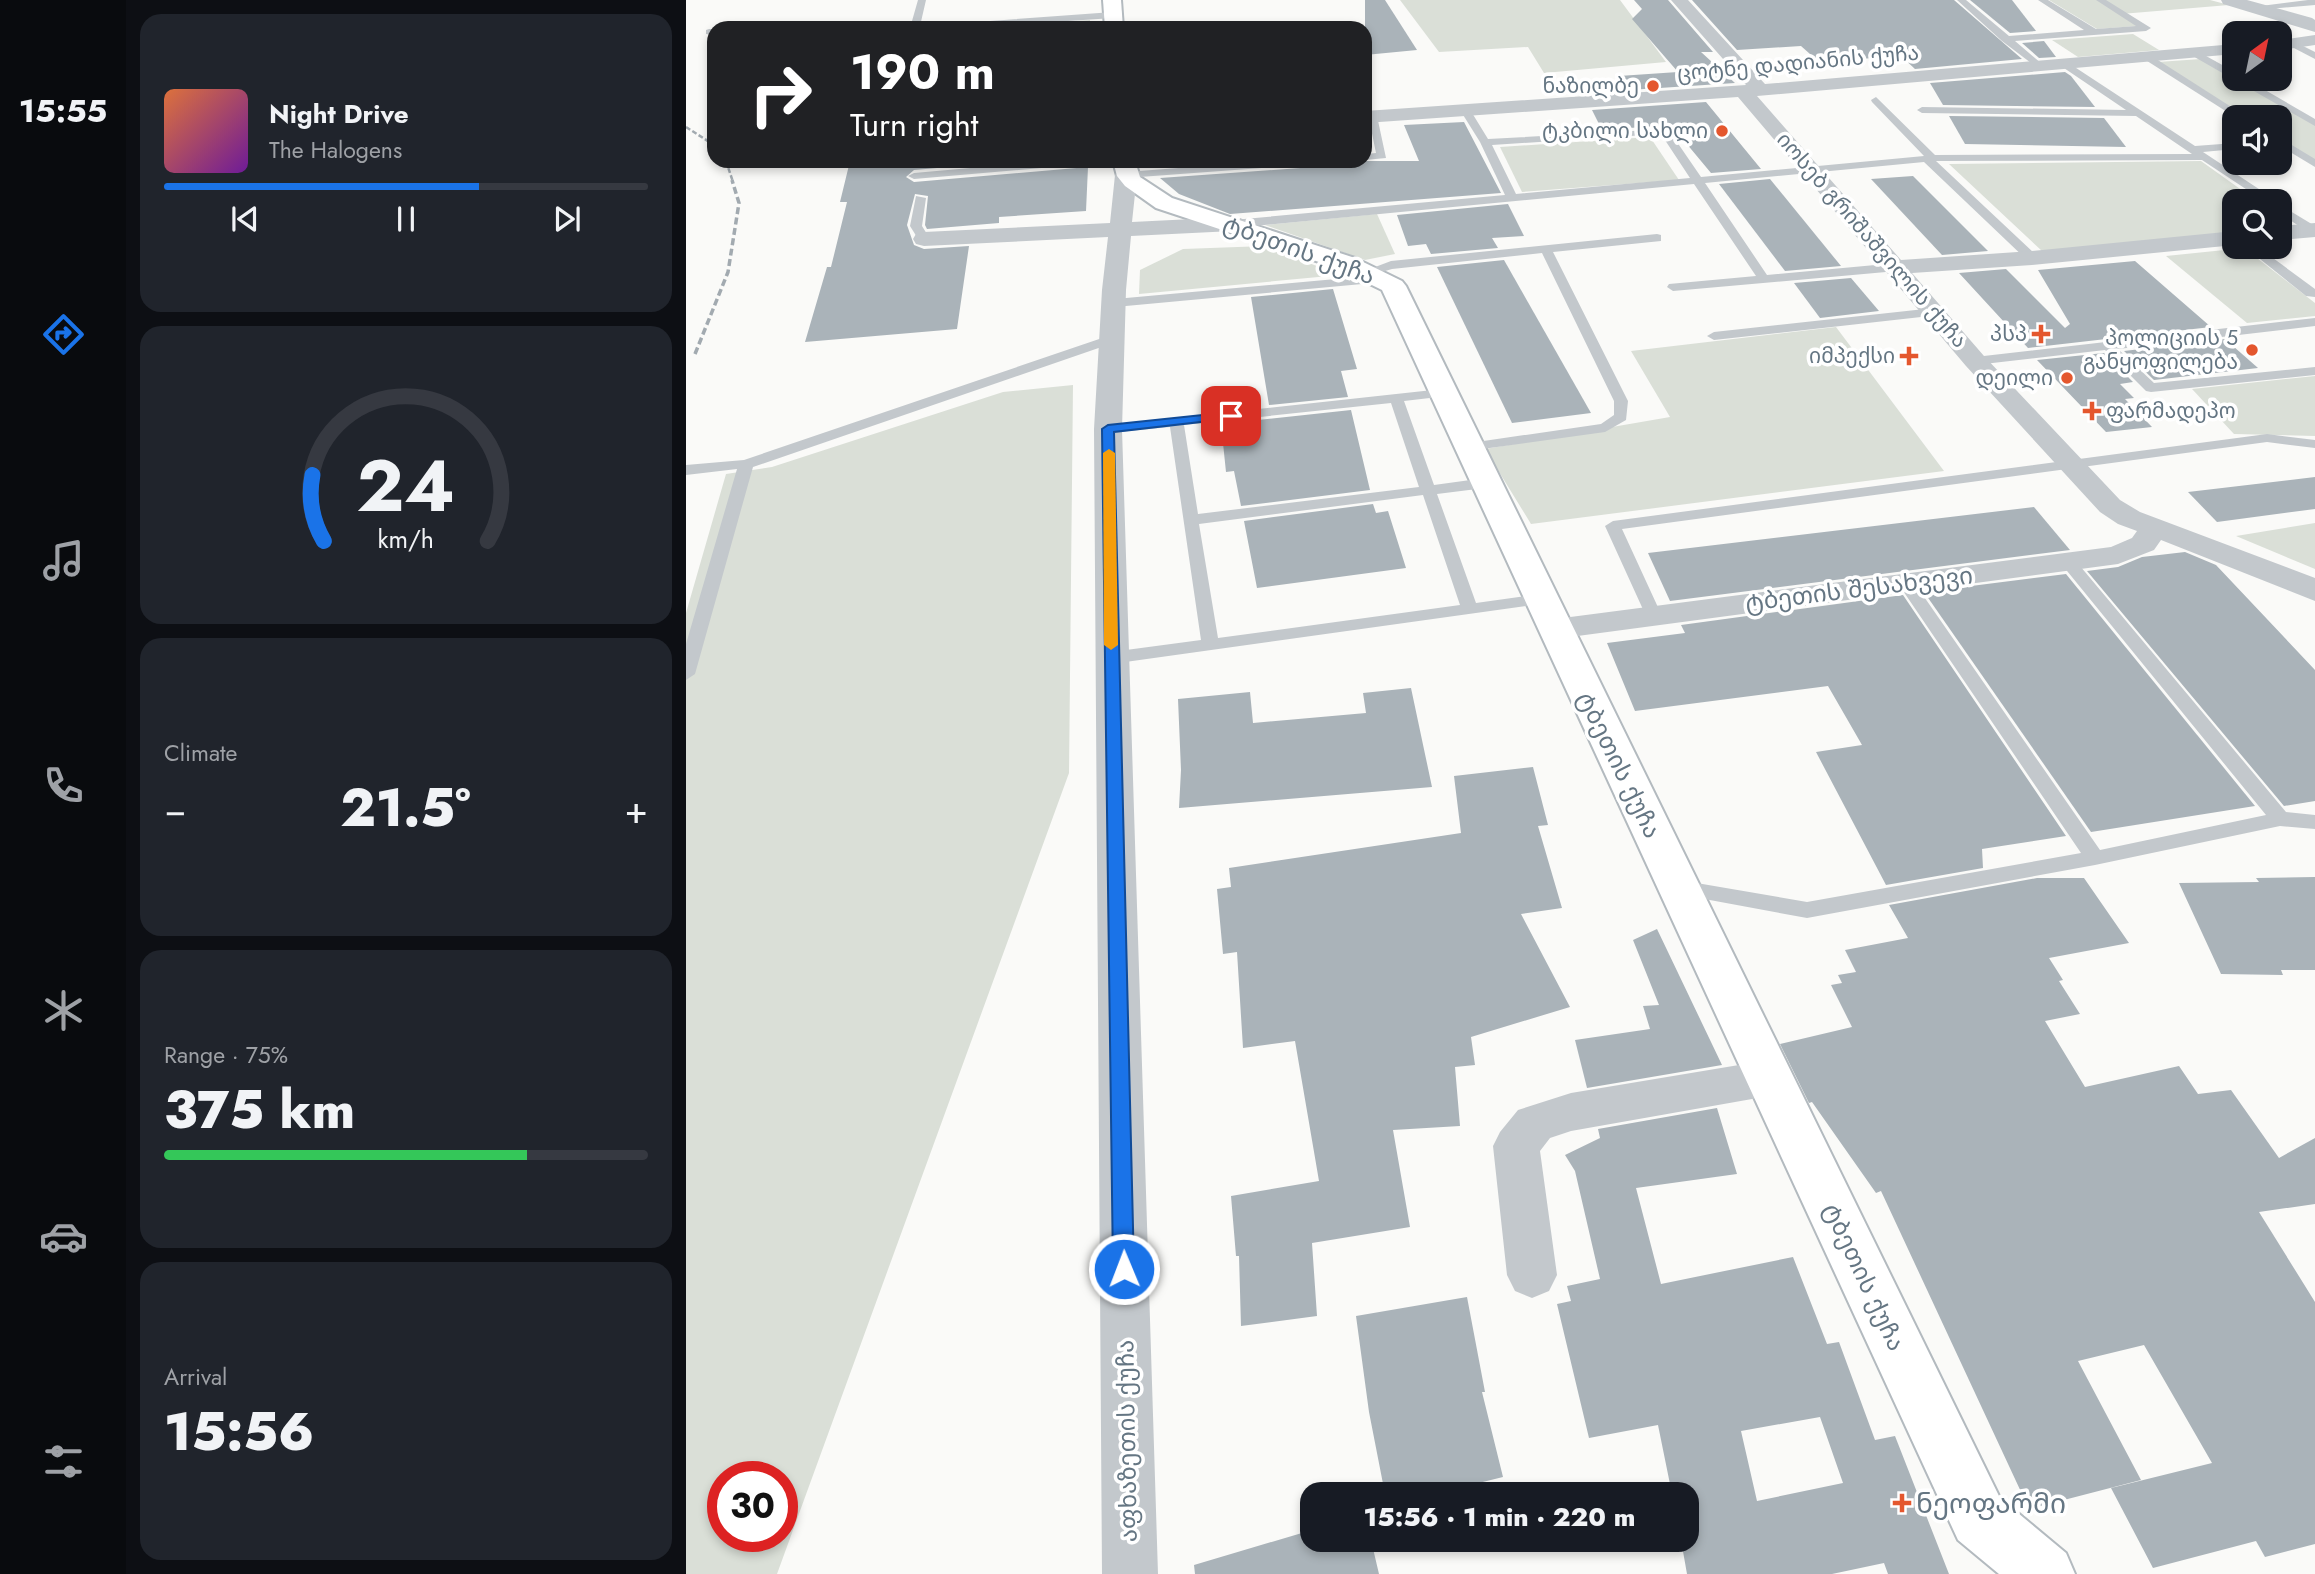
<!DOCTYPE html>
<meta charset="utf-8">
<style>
body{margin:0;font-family:Jost,"Noto Sans Georgian",sans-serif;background:#20242c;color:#f1f3f6;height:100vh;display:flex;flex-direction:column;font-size:26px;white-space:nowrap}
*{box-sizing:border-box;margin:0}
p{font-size:23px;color:#9ea1a6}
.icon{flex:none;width:38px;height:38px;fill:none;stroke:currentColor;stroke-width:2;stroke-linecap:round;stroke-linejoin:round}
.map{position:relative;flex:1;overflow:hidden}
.side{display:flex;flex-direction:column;gap:14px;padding:14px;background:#0d0f14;width:560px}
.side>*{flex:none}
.hud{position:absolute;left:21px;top:21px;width:665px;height:147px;border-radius:21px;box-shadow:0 4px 10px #0003;background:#202124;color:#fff;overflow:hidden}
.needle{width:46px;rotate:33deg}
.tools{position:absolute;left:1536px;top:21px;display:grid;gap:14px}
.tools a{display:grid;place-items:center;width:70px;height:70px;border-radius:14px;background:#171b24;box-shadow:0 4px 10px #0003;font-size:35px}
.speed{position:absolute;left:21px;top:1461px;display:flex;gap:14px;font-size:35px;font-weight:700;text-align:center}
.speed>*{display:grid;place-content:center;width:91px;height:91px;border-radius:50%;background:#171b24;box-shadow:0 4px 10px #0003;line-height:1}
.speed .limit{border:10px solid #d22;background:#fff;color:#111}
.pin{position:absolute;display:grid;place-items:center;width:60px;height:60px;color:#fff;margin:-30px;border-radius:14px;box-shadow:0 4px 10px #0006}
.me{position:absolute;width:77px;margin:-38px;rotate:359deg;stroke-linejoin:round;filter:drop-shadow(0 0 5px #0008)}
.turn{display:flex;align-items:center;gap:24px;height:147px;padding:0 28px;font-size:32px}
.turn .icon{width:91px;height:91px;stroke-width:2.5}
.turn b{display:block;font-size:49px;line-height:60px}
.big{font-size:52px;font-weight:800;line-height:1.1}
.side .card{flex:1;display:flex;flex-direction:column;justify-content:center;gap:10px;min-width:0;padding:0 24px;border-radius:21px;background:#20242c}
.side .dial{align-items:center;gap:0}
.dial svg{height:182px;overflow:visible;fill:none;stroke:#363941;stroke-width:7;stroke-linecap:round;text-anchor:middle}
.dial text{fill:#f1f3f6;stroke:none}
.song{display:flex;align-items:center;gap:21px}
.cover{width:84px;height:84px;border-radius:10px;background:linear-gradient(135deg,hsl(20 70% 55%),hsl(280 70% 35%))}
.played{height:7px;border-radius:4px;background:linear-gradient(90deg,#1a73e8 65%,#363941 65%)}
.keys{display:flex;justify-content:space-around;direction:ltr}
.heat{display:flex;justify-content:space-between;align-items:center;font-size:38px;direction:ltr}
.charge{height:10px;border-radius:5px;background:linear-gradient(90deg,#34c759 75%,#363941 0)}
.trip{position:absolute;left:614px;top:1482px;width:399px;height:70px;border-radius:21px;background:#171b24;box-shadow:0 4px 10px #0003;font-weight:800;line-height:70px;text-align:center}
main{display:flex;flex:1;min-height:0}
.dock{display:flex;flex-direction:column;width:126px;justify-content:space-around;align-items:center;background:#090b0e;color:#9ea1a6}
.dock .icon{width:49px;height:49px}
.dock .selected{color:#1a73e8}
.dock b{font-size:32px;color:#f1f3f6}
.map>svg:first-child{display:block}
</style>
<main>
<nav class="dock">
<b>15:55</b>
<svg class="icon selected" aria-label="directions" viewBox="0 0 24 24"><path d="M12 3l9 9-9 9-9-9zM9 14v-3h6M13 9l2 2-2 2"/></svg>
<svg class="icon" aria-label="music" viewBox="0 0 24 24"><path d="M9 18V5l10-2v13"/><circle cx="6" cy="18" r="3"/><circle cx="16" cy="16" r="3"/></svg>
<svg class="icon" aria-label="phone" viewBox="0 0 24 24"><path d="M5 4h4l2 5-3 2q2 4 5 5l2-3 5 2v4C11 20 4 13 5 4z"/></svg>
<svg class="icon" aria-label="climate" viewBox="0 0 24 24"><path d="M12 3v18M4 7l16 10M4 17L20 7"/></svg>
<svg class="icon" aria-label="car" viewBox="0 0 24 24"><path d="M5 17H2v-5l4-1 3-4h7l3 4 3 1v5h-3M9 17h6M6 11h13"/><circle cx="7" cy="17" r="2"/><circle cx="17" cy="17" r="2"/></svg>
<svg class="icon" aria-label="filters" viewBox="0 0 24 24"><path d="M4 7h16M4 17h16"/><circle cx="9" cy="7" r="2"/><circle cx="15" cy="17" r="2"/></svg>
</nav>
<section class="side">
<div class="card">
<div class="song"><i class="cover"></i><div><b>Night Drive</b><p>The Halogens</p></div></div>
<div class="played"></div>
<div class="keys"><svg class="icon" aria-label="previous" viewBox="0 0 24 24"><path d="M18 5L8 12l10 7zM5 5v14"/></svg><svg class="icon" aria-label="pause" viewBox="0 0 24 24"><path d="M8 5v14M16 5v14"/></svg><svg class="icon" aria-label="next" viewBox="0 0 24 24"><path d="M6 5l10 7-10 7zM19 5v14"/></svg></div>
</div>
<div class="card dial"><svg viewBox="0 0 100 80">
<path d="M14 69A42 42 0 1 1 86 69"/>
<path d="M14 69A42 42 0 0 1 9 40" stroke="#1a73e8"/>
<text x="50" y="56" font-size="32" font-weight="700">24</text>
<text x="50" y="72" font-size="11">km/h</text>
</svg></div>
<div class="card"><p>Climate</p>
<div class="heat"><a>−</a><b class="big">21.5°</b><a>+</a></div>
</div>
<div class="card"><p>Range · 75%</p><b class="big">375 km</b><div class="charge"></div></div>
<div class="card"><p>Arrival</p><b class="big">15:56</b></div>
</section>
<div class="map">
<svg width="1629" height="1574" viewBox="0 0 1629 1574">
<rect width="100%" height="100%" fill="#fafaf8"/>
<g fill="#dadfd7" fill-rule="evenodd">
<polygon points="714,0 934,0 980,62 858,73 842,47 753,52"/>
<polygon points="1363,0 1524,0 1543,5 1435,14 1451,26 1411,29"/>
<polygon points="404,20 404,28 281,28"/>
<polygon points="1447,34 1473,50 1392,57 1366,40"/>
<polygon points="1515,59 1629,125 1629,162 1594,140 1594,117 1559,117 1472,62"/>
<polygon points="964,137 993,180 836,192 814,147"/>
<polygon points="1515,161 1571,201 1549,201 1549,232 1356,251 1263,164"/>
<polygon points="691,214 709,254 679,260 579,225"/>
<polygon points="579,246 654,275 453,294 454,270 497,249"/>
<polygon points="1558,248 1629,303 1629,316 1561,323 1480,256"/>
<polygon points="1150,327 1258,471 845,524 799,449 984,417 945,351"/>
<polygon points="1629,376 1629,436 1548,434 1506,389"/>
<path d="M387,385L383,773L91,1574H0V613L40,474L86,467L317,392ZM37,1477H96V1536H37Z"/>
<polygon points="1629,523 1629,569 1550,536"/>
</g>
<g fill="#aab3b9" fill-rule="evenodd">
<polygon points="679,0 699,0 731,50 679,55"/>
<polygon points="948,0 982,0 1027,52 1015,52 1049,83 898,93 896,88 939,86 933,76 992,72 946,19 956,9"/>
<polygon points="1006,0 1268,0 1336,59 1229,69 1215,56 1133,62 1115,46 1051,50"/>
<polygon points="1284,0 1326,0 1350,31 1324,33"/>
<polygon points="1358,41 1370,57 1353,58 1336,43"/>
<polygon points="1379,72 1385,76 1409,107 1257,105 1244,83"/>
<polygon points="1020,102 1075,169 1025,173 985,125 916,130 906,110"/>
<polygon points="1263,116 1418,118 1440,147 1279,144"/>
<polygon points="778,122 815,193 544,214 493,194 474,178 628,167 635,161 733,161 718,125"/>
<polygon points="164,161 333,161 228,170 220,177 228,182 402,167 400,211 313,217 313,223 241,229 239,225 242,196 229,194 221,225 228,245 238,249 283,246 271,329 119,342 141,267 145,267 161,202 154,202"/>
<polygon points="454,161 550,161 462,168"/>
<polygon points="1227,176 1302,251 1256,255 1185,179"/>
<polygon points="1084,179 1155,266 1099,271 1033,184"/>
<polygon points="822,204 838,236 806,238 812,248 745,254 740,244 722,246 711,215"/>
<polygon points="818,260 905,413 826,423 751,267"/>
<polygon points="1449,261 1525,327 1342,348 1273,273 1320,269 1379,328 1384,324 1352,270"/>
<polygon points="1165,278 1193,311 1134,318 1108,283"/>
<polygon points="647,289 671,369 655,371 662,397 583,405 565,297"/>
<polygon points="1539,339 1572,368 1468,380 1438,351"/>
<polygon points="1418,353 1447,382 1434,384 1448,398 1439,399 1466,427 1420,432 1351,360"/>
<polygon points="665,410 684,490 555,506 548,471 540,472 535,424"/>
<polygon points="1629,477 1629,509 1531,522 1502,492"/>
<polygon points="687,504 690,513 702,511 720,568 571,588 558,521"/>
<polygon points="1348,507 1384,550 984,601 962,553"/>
<polygon points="1499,552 1530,565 1629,670 1629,801 1598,806 1401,571 1432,567 1456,557"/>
<polygon points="1380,574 1569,806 1405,832 1238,592"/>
<polygon points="1217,595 1380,836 1296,849 1297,868 1200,885 1130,752 1176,745 1142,686 949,711 921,643 999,633 995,625"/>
<polygon points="725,688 746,787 493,808 495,770 492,699 564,692 567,723 680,713 677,693"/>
<polygon points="847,767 862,825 852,826 876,908 835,914 884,1007 785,1037 789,1065 769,1067 774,1126 707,1130 724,1227 626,1243 631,1316 555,1326 553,1256 550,1256 545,1196 633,1181 609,1041 557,1048 551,952 537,954 531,889 545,887 543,868 775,833 768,776"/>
<polygon points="1629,877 1629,970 1595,970 1597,975 1535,974 1493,883 1573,882 1570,878"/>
<polygon points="1351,878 1398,878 1443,943 1363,958 1377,980 1373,981 1394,1014 1359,1021 1399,1087 1493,1066 1512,1094 1545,1090 1593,1158 1629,1138 1629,1204 1573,1212 1629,1302 1629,1544 1579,1557 1570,1541 1467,1568 1425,1488 1526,1463 1458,1345 1392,1361 1455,1480 1343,1509 1195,1191 1190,1193 1126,1102 1123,1103 1094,1044 1166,1027 1145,985 1156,983 1152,975 1170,972 1159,950 1222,938 1203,905"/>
<polygon points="971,929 1036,1065 901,1088 889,1040 964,1029 957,1006 973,1005 947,940"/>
<path d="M1031,1108L1051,1174L950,1188L975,1284L1107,1257L1141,1344L1153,1342L1189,1440L1209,1436L1263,1574H1202L1198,1563L1146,1574H1001L995,1540H1001V1494H986L972,1425L903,1438L871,1304L885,1301L881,1286L914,1279L889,1171L879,1155L914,1138L912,1129ZM1134,1417L1157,1483L1071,1501L1055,1431Z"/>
<polygon points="781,1297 799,1392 796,1392 817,1477 748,1494 699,1494 683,1412 670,1316"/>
<polygon points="626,1530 626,1540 685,1540 693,1574 509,1574 508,1565"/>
</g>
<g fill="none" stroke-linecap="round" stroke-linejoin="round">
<defs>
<g id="secondary">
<polygon points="417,0 435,0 437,28 419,28"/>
<polygon points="427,161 449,161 454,177 486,198 669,258 716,281 720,286 1314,1498 1380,1553 1389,1574 1313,1574 1272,1540 696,290 651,268 470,208 439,186 431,176"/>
</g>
</defs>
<use href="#secondary" stroke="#b3babf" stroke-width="4"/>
<g fill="#c3c8cc" fill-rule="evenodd">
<polygon points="232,0 240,0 234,26 427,12 431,15 427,18 276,28 224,28"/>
<polygon points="1271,0 1280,0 1323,36 1398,30 1352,0 1362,0 1410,29 1450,26 1410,0 1420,0 1465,28 1460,31 1329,41 1356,64 1358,66 1353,69 1316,41"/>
<polygon points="1622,0 1629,0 1629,5 1571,10 1567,7"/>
<polygon points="23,29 28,29 28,35 20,34 20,30"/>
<polygon points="1607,41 1629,52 1629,59 1604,46 1602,44"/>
<polygon points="1505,51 1511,51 1549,72 1549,79 1560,79 1629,119 1629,126 1505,55"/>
<polygon points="1458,55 1464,55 1561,117 1549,117 1458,59"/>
<path d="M1375,62H1381L1509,146L1549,143V149L1517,152L1591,201H1578L1516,160L1250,161L1350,255V261H1342L1238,162L1019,183L1081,275L1211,263L1217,267L1211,271L987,291L981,287L983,284L1070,276L1008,184L547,228L541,224L547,220L819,195L794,142L774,110L779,107L783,108L802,139L982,129L1015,177L1238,156L1186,102L1185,100L1190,97L1249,155L1506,154L1450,116L1236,113L1231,110L1236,107L1440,110L1375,66ZM975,134L1004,178L830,194L806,145Z"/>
<polygon points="682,114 691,116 700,158 679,160 679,154 690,153"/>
<polygon points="1594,138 1629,159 1629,167 1594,146"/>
<polygon points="363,161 406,161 401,164 228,179 222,176 228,173"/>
<polygon points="584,161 633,161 628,164 440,178 434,175 440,172"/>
<polygon points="230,196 240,198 236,226 244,239 238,243 234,242 224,226"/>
<polygon points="1594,205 1629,226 1629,233 1623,233 1594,213"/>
<polygon points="971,234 975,235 975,241 867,252 942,401 940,420 919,432 782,451 775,447 777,444 915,424 928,415 928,401 856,253 706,269 682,276 676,272 705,261"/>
<polygon points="1559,247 1572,247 1629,289 1629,297 1620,296"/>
<polygon points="694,275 700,279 698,282 429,307 423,303 429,299"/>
<polygon points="1248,308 1254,312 1253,315 1028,340 1021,336 1028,332"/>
<polygon points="1629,318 1629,326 1432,349 1468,383 1629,367 1629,375 1465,392 1460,391 1419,350 1289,365 1282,361 1289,357"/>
<polygon points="425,335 430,336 430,342 67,467 9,674 0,680 0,644 51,469 0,475 0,465 58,460"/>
<path d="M756,389L763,393L761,396L718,401L748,485L799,478L807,483L799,488L751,494L790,603L855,594L863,599L861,603L425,664L419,662L416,658L419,654L425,652L515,640L484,427L422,433L415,429L417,426ZM705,403L733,487L512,514L498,425ZM737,495L774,605L532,638L513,524Z"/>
<polygon points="1581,434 1629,440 1629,448 1581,442 936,529 976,616 968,621 960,616 919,526 927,521"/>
<polygon points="1383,558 1389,560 1600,812 1629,815 1629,829 1594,826 1409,865 1121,918 986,893 983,888 986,883 993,880 1121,902 1395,853 1211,582 1219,577 1225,578 1414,850 1580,815 1377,566 1375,563 1377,560"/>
</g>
<g fill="#c3c8cc" fill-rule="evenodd">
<polygon points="985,0 1002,0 1079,84 1549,44 1549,54 1071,96 1215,260 1346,251 1549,231 1549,245 1346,265 1226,273 1298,356 1434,500 1454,512 1629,578 1629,601 1475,540 1468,550 1432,564 869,639 857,636 853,629 857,622 869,619 1425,547 1446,538 1451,531 1432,524 1414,512 1280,366 1052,97 679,123 679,111 1060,85"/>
<polygon points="1535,0 1561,0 1626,18 1629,20 1629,32 1537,4"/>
<polygon points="1629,35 1629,45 1594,50 1594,40"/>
<polygon points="440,169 447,171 451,175 446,222 547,217 555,219 558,224 555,229 547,231 445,236 440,290 436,429 472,1574 416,1574 408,429 416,290 422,237 238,246 230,244 227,239 230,234 238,232 424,223 429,175 433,171"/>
<polygon points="1629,223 1629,237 1594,240 1594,226"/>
<polygon points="1083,1060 1099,1065 1105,1078 1099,1091 1083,1096 885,1131 864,1138 854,1151 871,1275 863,1291 846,1298 829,1291 821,1275 807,1146 814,1132 832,1110 885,1093"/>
</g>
<use href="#secondary" fill="#fff" fill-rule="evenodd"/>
<g stroke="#a2aab0" stroke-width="2.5" stroke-dasharray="5 2.5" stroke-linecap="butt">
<polyline points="0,127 28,145"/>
<polyline points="40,161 47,182"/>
</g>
<polyline stroke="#a2aab0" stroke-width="3.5" stroke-dasharray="7 3.5" stroke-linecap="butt" points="9,354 42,272 53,203 46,180"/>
</g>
<polygon fill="#1a73e8" stroke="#114b97" stroke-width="2" points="545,412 549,413 549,418 428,432 448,1269 445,1276 438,1279 430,1276 427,1269 416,429 422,425"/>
<polygon fill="#f59e0b" points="423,449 429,453 432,645 425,650 418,645 417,453"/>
<g fill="#e4572e" stroke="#fff" stroke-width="2.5">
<circle cx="967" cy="86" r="7"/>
<circle cx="1036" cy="131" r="7"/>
<path d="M1351.5 323.5h7v7h7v7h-7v7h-7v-7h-7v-7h7z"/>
<circle cx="1566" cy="350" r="7"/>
<path d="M1219.5 345.5h7v7h7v7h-7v7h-7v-7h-7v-7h7z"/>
<circle cx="1381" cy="378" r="7"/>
<path d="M1402.5 400.5h7v7h7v7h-7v7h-7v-7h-7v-7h7z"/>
<path d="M1212.5 1492.5h7v7h7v7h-7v7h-7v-7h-7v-7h7z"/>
</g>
<g text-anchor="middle" stroke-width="7" stroke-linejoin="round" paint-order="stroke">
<g font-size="21" fill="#657683" stroke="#fff">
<text transform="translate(1112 63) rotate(-5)" y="7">ცოტნე დადიანის ქუჩა</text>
<text transform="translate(1186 240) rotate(49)" y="7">იოსებ გრიშაშვილის ქუჩა</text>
</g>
<g font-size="21" fill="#657683" stroke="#fff" text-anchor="end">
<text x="953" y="93">ნაზილბე</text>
<text x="1022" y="138">ტკბილი სახლი</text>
<text x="1341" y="341">პსპ</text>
<text x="1552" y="345">პოლიციის 5<tspan x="1552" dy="24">განყოფილება</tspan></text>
<text x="1209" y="363">იმპექსი</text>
<text x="1367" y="385">დეილი</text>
<text x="1420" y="418" text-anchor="start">ფარმადეპო</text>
</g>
<g font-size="24" fill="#657683" stroke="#fff">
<text transform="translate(613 250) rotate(20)" y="8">ტბეთის ქუჩა</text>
<text transform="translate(1173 589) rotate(-7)" y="8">ტბეთის შესახვევი</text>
<text transform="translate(933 765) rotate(64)" y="8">ტბეთის ქუჩა</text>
<text transform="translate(1178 1277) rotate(65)" y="8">ტბეთის ქუჩა</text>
<text transform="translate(441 1441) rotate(-91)" y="8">აფხაზეთის ქუჩა</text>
</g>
<g font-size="28" fill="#657683" stroke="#fff" text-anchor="start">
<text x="1230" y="1513">ნეოფარმი</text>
</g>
</g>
</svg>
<div class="tools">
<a><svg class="needle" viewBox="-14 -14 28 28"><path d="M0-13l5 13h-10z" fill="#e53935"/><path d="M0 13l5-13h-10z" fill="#9ea1a6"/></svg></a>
<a><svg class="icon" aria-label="sound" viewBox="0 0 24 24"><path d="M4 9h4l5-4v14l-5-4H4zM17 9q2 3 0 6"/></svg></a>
<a><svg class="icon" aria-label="search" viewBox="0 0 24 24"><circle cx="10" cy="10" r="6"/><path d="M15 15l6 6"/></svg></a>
</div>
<div class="speed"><div class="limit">30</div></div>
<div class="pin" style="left:545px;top:416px;background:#d93025"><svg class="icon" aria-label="arrive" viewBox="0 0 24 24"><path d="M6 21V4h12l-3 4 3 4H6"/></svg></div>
<svg class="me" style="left:438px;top:1269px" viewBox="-20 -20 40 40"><circle r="17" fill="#1a73e8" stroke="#fff" stroke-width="3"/><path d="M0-11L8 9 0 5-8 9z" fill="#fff"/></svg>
<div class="trip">15:56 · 1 min · 220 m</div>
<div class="hud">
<div class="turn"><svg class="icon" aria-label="right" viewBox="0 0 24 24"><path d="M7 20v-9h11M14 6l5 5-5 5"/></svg><div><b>190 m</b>Turn right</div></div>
</div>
</div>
</main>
